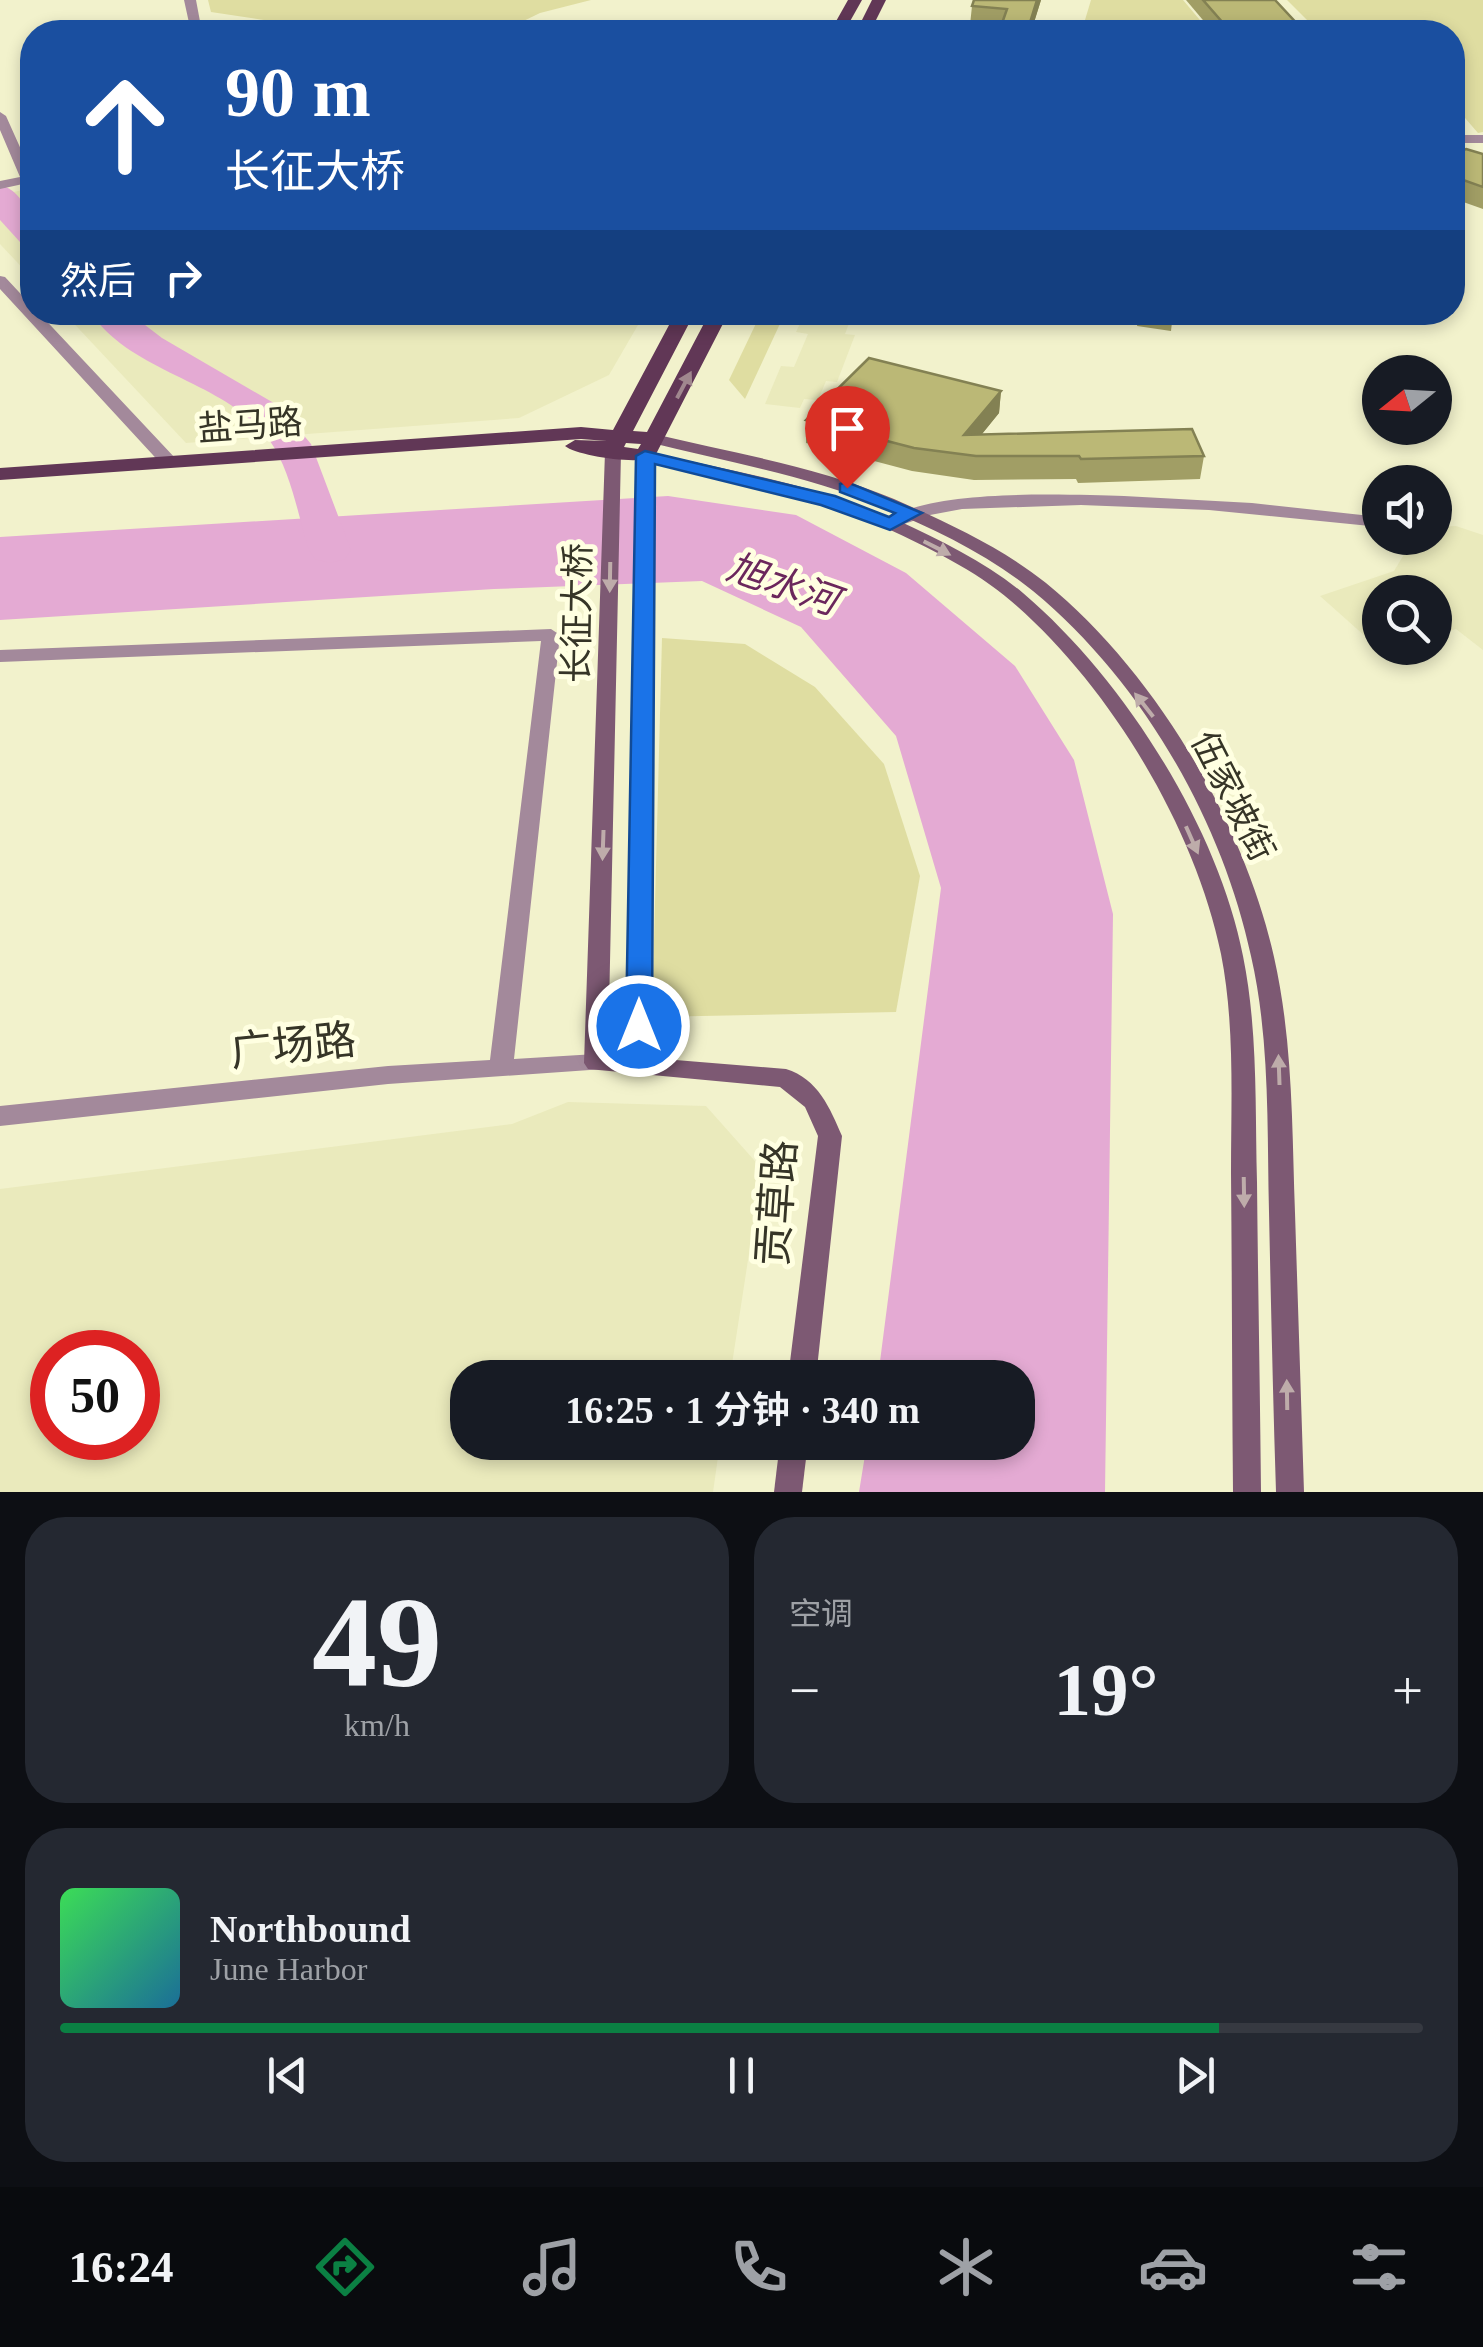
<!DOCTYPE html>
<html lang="zh">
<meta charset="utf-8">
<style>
body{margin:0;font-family:"Times New Roman","Noto Sans SC",serif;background:#242831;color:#f1f3f6;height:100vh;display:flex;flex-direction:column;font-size:38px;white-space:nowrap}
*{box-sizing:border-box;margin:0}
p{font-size:32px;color:#9ea1a6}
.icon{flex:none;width:55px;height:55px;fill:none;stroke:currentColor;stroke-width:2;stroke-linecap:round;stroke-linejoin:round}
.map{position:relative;height:1492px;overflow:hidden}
.drawer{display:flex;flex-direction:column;gap:25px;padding:25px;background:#0d0f14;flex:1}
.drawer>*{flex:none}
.hud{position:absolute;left:20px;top:20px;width:1445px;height:305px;border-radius:40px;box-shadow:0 5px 15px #0003;background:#1a4fa0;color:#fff;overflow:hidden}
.needle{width:65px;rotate:252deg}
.controls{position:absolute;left:1362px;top:355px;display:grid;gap:20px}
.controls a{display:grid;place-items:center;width:90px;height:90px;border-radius:50%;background:#171b24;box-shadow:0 5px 15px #0003;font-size:50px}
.speed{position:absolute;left:30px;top:1330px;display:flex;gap:20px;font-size:50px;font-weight:700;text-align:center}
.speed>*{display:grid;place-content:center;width:130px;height:130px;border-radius:50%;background:#171b24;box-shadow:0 5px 15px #0003;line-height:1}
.speed .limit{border:15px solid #d22;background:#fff;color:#111}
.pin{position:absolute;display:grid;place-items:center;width:85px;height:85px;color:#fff;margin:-102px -42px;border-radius:50% 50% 50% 0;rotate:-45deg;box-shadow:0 0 10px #0007}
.pin .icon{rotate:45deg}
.me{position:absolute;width:110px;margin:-55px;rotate:0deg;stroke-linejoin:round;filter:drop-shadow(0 0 8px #0008)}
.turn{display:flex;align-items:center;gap:35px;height:210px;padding:0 40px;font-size:45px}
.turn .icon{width:130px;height:130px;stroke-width:2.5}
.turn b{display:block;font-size:70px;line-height:85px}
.then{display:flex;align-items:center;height:95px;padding:0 40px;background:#0003;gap:20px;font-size:38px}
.big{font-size:75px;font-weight:600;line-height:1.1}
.drawer .widget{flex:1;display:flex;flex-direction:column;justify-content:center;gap:15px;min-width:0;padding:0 35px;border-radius:40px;background:#242831}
.drawer .dial{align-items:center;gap:0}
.dial b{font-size:130px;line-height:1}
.song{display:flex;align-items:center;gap:30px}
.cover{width:120px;height:120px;border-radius:15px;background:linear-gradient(135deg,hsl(130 70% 55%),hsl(200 70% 35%))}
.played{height:10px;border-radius:5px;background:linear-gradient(90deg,#0b8043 85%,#363941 85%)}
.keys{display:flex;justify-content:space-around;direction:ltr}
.heat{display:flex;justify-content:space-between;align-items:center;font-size:55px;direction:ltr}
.drawer .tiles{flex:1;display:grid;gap:25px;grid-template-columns:1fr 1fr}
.widget:last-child{grid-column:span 2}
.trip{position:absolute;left:450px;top:1360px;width:585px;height:100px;border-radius:40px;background:#171b24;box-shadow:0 5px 15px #0003;font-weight:600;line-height:100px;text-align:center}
.tabs{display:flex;height:160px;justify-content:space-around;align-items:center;background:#090b0e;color:#9ea1a6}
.tabs .icon{width:70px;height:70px}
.tabs .on{color:#0b8043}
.tabs b{font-size:45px;color:#f1f3f6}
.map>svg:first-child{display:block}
</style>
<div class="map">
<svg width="1483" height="1492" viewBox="0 0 1483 1492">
<rect width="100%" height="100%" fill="#f2f2cc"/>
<g fill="#eaeabc" fill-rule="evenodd">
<polygon points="32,188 32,278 0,244 0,195"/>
<polygon points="409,312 645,313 609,375 519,418 186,443 64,313 190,313 253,325"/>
<polygon points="805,313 853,313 845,334 855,335 837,382 826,381 818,400 804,399 800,408 765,404 781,366 794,367 808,334 796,332"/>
<polygon points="1456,526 1483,535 1483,650 1456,629 1435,636 1435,592 1380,592 1380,648 1400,648 1384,653 1320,596 1394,571 1414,538 1435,538 1435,527"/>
<path d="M568,1102L706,1106L762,1169L730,1377L468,1378V1442L720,1443L713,1492H0V1189L512,1124ZM138,1352V1438H52V1352Z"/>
</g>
<g fill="#dfdda1">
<polygon points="208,0 591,0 540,13 501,32 342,32 211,12"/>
<polygon points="1091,0 1183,0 1210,32 1086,32 1082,30"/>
<polygon points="1287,0 1483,0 1483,132 1478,133 1453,104 1452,32 1319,32"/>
<polygon points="761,313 785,313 745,399 729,380"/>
<polygon points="662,638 745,644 815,687 884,764 920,876 896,1012 652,1017"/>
</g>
<polygon fill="#e4aad3" points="668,496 796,515 906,573 1015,666 1074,760 1113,914 1105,1492 859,1492 867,1443 1018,1442 1018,1378 878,1377 941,888 896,736 801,627 702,581 494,589 0,620 0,537"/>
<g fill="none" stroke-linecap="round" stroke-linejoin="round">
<g fill="#e4aad3" fill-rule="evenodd">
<path d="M0,185C26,192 32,221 32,245L20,242L0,220Z"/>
<path d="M90,312H128L162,338L279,406L311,444L351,550L345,559L330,563L315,559L309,550C298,516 291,471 270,441C226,380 133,375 90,312Z"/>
</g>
<g fill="#a3899b" fill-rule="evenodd">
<polygon points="184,0 196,0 202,32 191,32"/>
<polygon points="0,112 6,116 32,174 32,182 0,189 0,181 20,177 0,130"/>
<rect x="1452" y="135" width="31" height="8"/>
<polygon points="0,276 5,277 32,306 32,312 38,312 176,459 176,467 164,467 0,289"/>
<path d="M1124,496L1252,503L1380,517V527L1209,510L1081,505L962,509L930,515L890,529L881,524C923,487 1068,495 1124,496Z"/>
<polygon points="551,629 560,635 514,1059 596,1054 604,1057 608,1063 604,1069 388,1084 0,1126 0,1106 388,1066 490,1060 541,641 0,662 0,650"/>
</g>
<g fill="#7d5973" fill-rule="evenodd">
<path d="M654,434C734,453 818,467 894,499C946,522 1001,547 1046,583C1154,671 1244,822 1274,957C1293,1041 1292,1128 1295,1213C1298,1306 1301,1399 1304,1492H1276C1273,1399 1271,1305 1269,1212C1267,1127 1270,1039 1251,956C1222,820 1141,680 1033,591C989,555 934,529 882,507C807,475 726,462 648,442V436Z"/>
<path d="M613,447L621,452L608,1055L627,1056L639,452L645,451C731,471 819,485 899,521C942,541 987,563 1023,593C1123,678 1218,827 1243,956C1258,1030 1255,1107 1257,1182C1258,1285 1260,1389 1261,1492H1233C1232,1386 1232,1280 1231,1173C1231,1101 1235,1025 1221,954C1195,827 1109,685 1011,601C975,570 929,548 886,528C812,495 732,481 653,463L651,1058L786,1069C818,1079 830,1108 842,1136L816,1378H788L818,1136L805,1107L780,1087L588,1069L584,1063L605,452Z"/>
<polygon points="780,1442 808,1442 802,1492 774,1492"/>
</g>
<g fill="#613756" fill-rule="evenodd">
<polygon points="848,0 862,0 844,32 830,32"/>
<polygon points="872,0 886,0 870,32 856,32"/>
<path d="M676,312H695L633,431L647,432L710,312H729L655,456C643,466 577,456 565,446L575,440L607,441L581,439L0,480V468L581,427L613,430ZM626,443L641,444L638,449L624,447Z"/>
</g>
</g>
<g fill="#a19e65">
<polygon points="974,0 1041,0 1031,32 1000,32 1001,27 970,25 972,6"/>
<polygon points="1186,0 1275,0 1301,28 1300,32 1213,32"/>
<polygon points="1483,154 1483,209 1452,198 1452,155"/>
<polygon points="1134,312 1179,312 1177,323 1172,322 1171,331 1137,326 1138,321 1133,321"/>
<polygon points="1001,391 999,413 981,435 1204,456 1200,479 1078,483 1076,479 974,480 912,471 806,443 806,420"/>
</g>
<g fill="#838153">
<polygon points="1037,0 1041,0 1031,32 1027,32"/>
<polygon points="1001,391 999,413 965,455 964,435"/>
</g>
<g fill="#bbb876" stroke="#838153" stroke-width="2.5">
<polygon points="974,0 1037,0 1027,32 1007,32 1000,29 1007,9 972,6"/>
<polygon points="1203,0 1275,0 1301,28 1231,32"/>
<polygon points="1066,27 1078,32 1040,32"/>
<polygon points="1466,149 1483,154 1483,187 1452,176 1452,155"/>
<polygon points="869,358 1001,391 964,435 1192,429 1204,456 1081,459 1079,456 976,456 914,448 806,420"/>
</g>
<defs><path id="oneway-solid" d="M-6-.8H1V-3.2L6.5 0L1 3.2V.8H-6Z" transform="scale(2.5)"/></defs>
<use fill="#a0878e" href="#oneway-solid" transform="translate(684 385) rotate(-62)"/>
<g fill="#beacaa">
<use href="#oneway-solid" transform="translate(937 548) rotate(27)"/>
<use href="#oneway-solid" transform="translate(610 577) rotate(91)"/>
<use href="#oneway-solid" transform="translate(1144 705) rotate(-128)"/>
<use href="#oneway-solid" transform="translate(1192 840) rotate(66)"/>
<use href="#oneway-solid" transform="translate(603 845) rotate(92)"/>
<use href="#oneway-solid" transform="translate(1279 1070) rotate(-92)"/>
<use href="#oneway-solid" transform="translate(1244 1192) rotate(89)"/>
<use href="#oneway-solid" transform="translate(1287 1395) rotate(-91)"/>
</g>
<polygon fill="#1a73e8" stroke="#114b97" stroke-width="2.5" points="645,451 835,496 889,517 895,513 840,492 840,484 847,482 922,513 890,530 821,505 655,464 652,1026 639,1035 626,1026 636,456"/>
<g text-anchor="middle" stroke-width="10" stroke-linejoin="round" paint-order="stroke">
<g font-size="35" fill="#363527" stroke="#ffffe1">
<text transform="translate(250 425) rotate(-4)" y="12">盐马路</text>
<text transform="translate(577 613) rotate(-89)" y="12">长征大桥</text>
<text transform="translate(1233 796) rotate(63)" y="12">伍家坡街</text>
</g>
<g font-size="38" font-style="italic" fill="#6b275c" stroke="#ffffe1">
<text transform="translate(783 584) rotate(19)" y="13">旭水河</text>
</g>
<g font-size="42" fill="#363527" stroke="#ffffe1">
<text transform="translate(293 1045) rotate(-6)" y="15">广场路</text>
<text transform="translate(776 1203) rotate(-86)" y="15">贡草路</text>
</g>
</g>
</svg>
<div class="controls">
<a><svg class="needle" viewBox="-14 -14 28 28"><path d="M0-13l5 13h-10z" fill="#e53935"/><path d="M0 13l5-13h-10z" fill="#9ea1a6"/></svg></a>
<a><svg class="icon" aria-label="sound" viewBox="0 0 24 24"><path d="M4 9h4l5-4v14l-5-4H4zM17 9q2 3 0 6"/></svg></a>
<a><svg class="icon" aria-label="search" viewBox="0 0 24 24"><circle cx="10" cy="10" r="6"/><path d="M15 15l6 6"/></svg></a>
</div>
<div class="speed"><div class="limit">50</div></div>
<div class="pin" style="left:847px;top:488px;background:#d93025"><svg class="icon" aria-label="arrive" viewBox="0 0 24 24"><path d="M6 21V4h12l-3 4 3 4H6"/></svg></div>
<svg class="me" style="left:639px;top:1026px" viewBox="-20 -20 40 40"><circle r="17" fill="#1a73e8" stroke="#fff" stroke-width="3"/><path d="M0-11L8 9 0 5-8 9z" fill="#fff"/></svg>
<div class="trip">16:25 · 1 分钟 · 340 m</div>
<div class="hud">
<div class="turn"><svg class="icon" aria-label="ahead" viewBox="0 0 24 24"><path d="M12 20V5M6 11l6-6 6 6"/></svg><div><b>90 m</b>长征大桥</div></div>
<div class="then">然后<svg class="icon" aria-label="right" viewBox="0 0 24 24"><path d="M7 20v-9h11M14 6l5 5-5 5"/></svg></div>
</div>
</div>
<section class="drawer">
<div class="tiles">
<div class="widget dial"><b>49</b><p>km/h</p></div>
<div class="widget"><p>空调</p>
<div class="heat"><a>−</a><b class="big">19°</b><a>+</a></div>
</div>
<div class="widget">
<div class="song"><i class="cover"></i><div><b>Northbound</b><p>June Harbor</p></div></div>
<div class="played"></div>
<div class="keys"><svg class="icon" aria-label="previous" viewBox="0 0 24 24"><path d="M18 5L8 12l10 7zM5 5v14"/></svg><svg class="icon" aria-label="pause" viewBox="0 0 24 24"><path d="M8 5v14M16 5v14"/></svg><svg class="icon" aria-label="next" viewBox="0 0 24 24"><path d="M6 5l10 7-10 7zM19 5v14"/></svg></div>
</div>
</div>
</section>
<nav class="tabs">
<b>16:24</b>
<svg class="icon on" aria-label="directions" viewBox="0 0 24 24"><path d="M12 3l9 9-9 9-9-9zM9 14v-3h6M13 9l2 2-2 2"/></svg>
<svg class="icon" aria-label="music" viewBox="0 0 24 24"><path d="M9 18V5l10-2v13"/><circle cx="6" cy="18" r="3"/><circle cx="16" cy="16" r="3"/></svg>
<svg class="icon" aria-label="phone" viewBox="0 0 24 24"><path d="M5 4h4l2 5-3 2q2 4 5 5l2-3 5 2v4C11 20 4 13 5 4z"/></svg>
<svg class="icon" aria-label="climate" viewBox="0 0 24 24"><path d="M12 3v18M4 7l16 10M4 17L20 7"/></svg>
<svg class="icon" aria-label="car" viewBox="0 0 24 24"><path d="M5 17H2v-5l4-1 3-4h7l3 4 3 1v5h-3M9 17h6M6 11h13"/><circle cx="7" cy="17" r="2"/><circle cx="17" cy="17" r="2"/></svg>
<svg class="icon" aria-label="filters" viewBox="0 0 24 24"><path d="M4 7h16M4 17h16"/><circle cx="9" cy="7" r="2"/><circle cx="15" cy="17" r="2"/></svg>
</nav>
